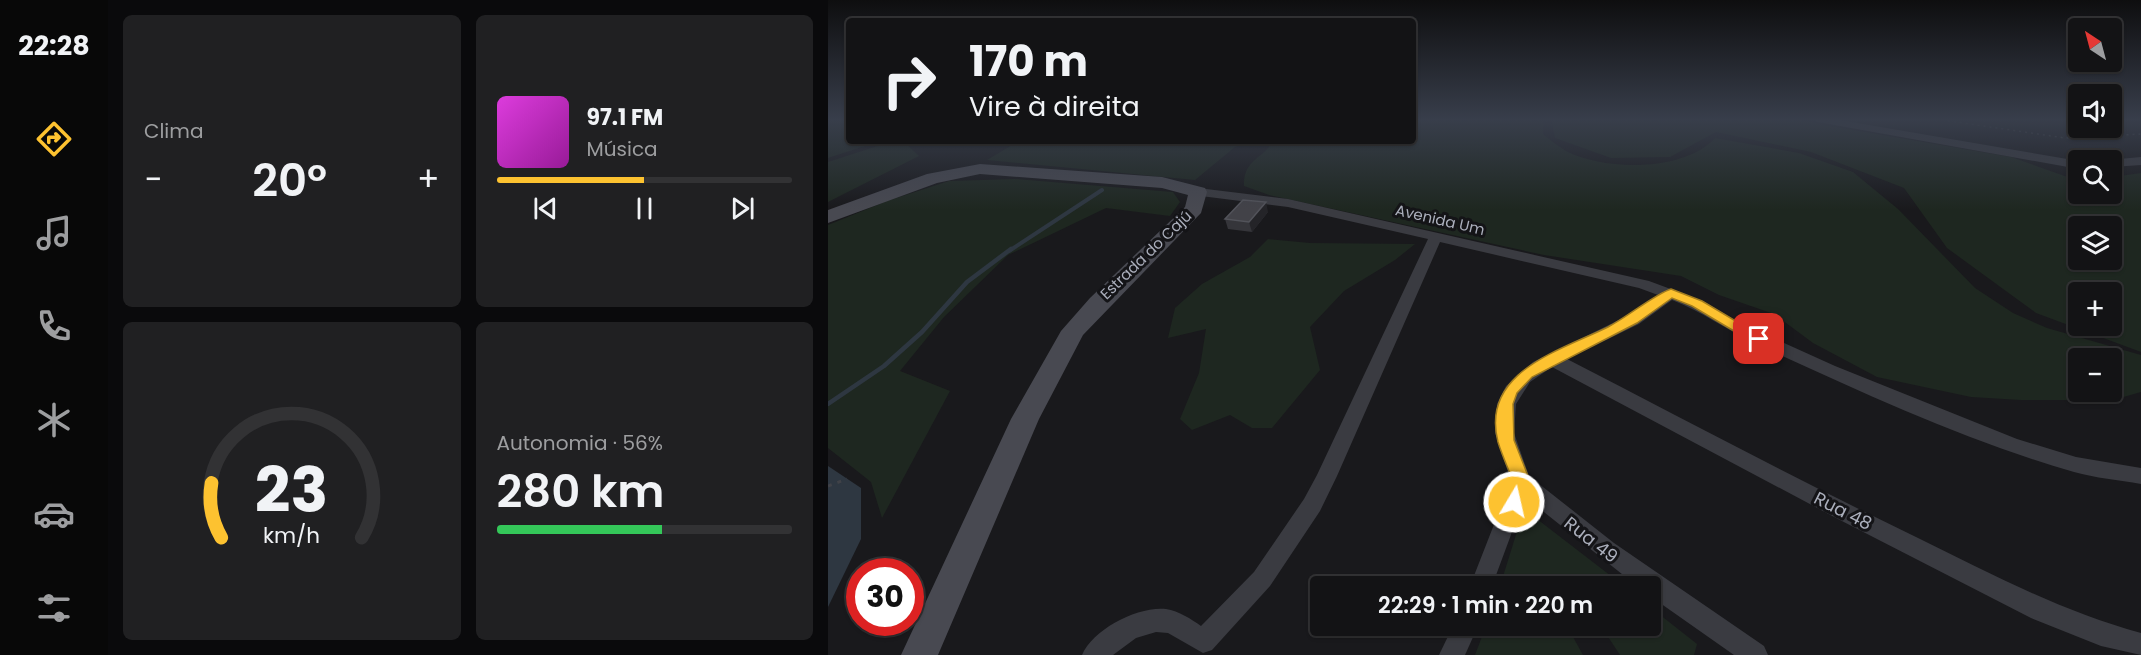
<!DOCTYPE html>
<html lang="pt">
<meta charset="utf-8">
<style>
body{margin:0;font-family:Poppins,sans-serif;background:#202022;color:#f1f3f6;height:100vh;display:flex;flex-direction:column;font-size:22px;white-space:nowrap}
*{box-sizing:border-box;margin:0}
p{font-size:20px;color:#9d9ea0}
.icon{flex:none;width:33px;height:33px;fill:none;stroke:currentColor;stroke-width:2;stroke-linecap:round;stroke-linejoin:round}
.map{position:relative;flex:1;overflow:hidden}
.side{display:flex;flex-direction:column;gap:15px;padding:15px;background:#0a0a0c;width:720px}
.side>*{flex:none}
.guide{position:absolute;left:18px;top:18px;width:570px;height:126px;border-radius:6px;box-shadow:0 2px 4px #0004,0 0 0 2px #323234;background:#131315;color:#f1f3f6;overflow:hidden}
.needle{width:39px;rotate:324deg}
.buttons{position:absolute;left:1240px;top:18px;display:grid;gap:12px}
.buttons a{display:grid;place-items:center;width:54px;height:54px;border-radius:6px;background:#131315;box-shadow:0 2px 4px #0004,0 0 0 2px #323234;font-size:30px}
.speed{position:absolute;left:18px;top:558px;display:flex;gap:12px;font-size:30px;font-weight:700;text-align:center}
.speed>*{display:grid;place-content:center;width:78px;height:78px;border-radius:50%;background:#131315;box-shadow:0 2px 4px #0004,0 0 0 2px #323234;line-height:1}
.speed .limit{border:9px solid #d22;background:#fff;color:#111}
.pin{position:absolute;display:grid;place-items:center;width:51px;height:51px;color:#fff;margin:-26px;border-radius:12px;box-shadow:0 3px 9px #0006}
.me{position:absolute;width:66px;margin:-33px;rotate:9deg;stroke-linejoin:round;filter:drop-shadow(0 0 4px #0008)}
.turn{display:flex;align-items:center;gap:21px;height:126px;padding:0 24px;font-size:27px}
.turn .icon{width:78px;height:78px;stroke-width:2.5}
.turn b{display:block;font-size:42px;line-height:51px}
.big{font-size:45px;font-weight:600;line-height:1.1}
.side .tile{flex:1;display:flex;flex-direction:column;justify-content:center;gap:9px;min-width:0;padding:0 21px;border-radius:9px;background:#202022}
.side .dial{align-items:center;gap:0}
.dial svg{height:156px;overflow:visible;fill:none;stroke:#323234;stroke-width:7;stroke-linecap:round;text-anchor:middle}
.dial text{fill:#f1f3f6;stroke:none}
.song{display:flex;align-items:center;gap:18px}
.cover{width:72px;height:72px;border-radius:9px;background:linear-gradient(135deg,hsl(300 70% 55%),hsl(300 70% 35%))}
.played{height:6px;border-radius:3px;background:linear-gradient(90deg,#fdc230 50%,#323234 50%)}
.keys{display:flex;justify-content:space-around;direction:ltr}
.heat{display:flex;justify-content:space-between;align-items:center;font-size:33px;direction:ltr}
.charge{height:9px;border-radius:4px;background:linear-gradient(90deg,#34c759 56%,#323234 0)}
.side .tiles{flex:1;display:grid;gap:15px;grid-template-columns:repeat(2,1fr)}
.trip{position:absolute;left:482px;top:576px;width:351px;height:60px;border-radius:6px;background:#131315;box-shadow:0 2px 4px #0004,0 0 0 2px #323234;font-weight:600;line-height:60px;text-align:center}
main{display:flex;flex:1;min-height:0}
.dock{display:flex;flex-direction:column;width:108px;justify-content:space-around;align-items:center;background:#080808;color:#9d9ea0}
.dock .icon{width:42px;height:42px}
.dock .current{color:#fdc230}
.dock b{font-size:27px;color:#f1f3f6}
.map>svg:first-child{display:block}
</style>
<main>
<nav class="dock">
<b>22:28</b>
<svg class="icon current" aria-label="directions" viewBox="0 0 24 24"><path d="M12 3l9 9-9 9-9-9zM9 14v-3h6M13 9l2 2-2 2"/></svg>
<svg class="icon" aria-label="music" viewBox="0 0 24 24"><path d="M9 18V5l10-2v13"/><circle cx="6" cy="18" r="3"/><circle cx="16" cy="16" r="3"/></svg>
<svg class="icon" aria-label="phone" viewBox="0 0 24 24"><path d="M5 4h4l2 5-3 2q2 4 5 5l2-3 5 2v4C11 20 4 13 5 4z"/></svg>
<svg class="icon" aria-label="climate" viewBox="0 0 24 24"><path d="M12 3v18M4 7l16 10M4 17L20 7"/></svg>
<svg class="icon" aria-label="car" viewBox="0 0 24 24"><path d="M5 17H2v-5l4-1 3-4h7l3 4 3 1v5h-3M9 17h6M6 11h13"/><circle cx="7" cy="17" r="2"/><circle cx="17" cy="17" r="2"/></svg>
<svg class="icon" aria-label="filters" viewBox="0 0 24 24"><path d="M4 7h16M4 17h16"/><circle cx="9" cy="7" r="2"/><circle cx="15" cy="17" r="2"/></svg>
</nav>
<section class="side">
<div class="tiles">
<div class="tile"><p>Clima</p>
<div class="heat"><a>−</a><b class="big">20°</b><a>+</a></div>
</div>
<div class="tile">
<div class="song"><i class="cover"></i><div><b>97.1 FM</b><p>Música</p></div></div>
<div class="played"></div>
<div class="keys"><svg class="icon" aria-label="previous" viewBox="0 0 24 24"><path d="M18 5L8 12l10 7zM5 5v14"/></svg><svg class="icon" aria-label="pause" viewBox="0 0 24 24"><path d="M8 5v14M16 5v14"/></svg><svg class="icon" aria-label="next" viewBox="0 0 24 24"><path d="M6 5l10 7-10 7zM19 5v14"/></svg></div>
</div>
<div class="tile dial"><svg viewBox="0 0 100 80">
<path d="M14 69A42 42 0 1 1 86 69"/>
<path d="M14 69A42 42 0 0 1 9 41" stroke="#fdc230"/>
<text x="50" y="56" font-size="32" font-weight="700">23</text>
<text x="50" y="72" font-size="11">km/h</text>
</svg></div>
<div class="tile"><p>Autonomia · 56%</p><b class="big">280 km</b><div class="charge"></div></div>
</div>
</section>
<div class="map">
<svg width="1313" height="655" viewBox="0 0 1313 655">
<rect width="100%" height="100%" fill="#19191c"/>
<g fill="#1e2720" fill-rule="evenodd">
<polygon points="0,119 21,119 21,141 52,141 0,158"/>
<path d="M585,119H715V134C722,140 730,146 738,151C777,171 856,172 887,138L971,153L1025,172L1070,209L1147,288L1185,313L1219,328L1313,355V392L1285,400H1193L1143,397L1049,377L985,343L946,314L891,295L853,276L716,255L441,195L416,186C415,159 436,159 445,141H585ZM1251,358H1284V392H1251Z"/>
<path d="M723,119H973L990,124L1183,157L1251,181V194H1284V177L1313,173V352L1208,313L1119,248L1076,188L983,152L888,132L842,157L783,158L727,138ZM1251,226H1284V260H1251ZM1251,292H1284V326H1251Z"/>
<polygon points="65,141 75,141 91,156 0,202 0,162"/>
<polygon points="191,141 422,141 407,147 367,180 159,160"/>
<polygon points="187,179 345,192 352,202 342,216 278,208 180,255 116,317 72,371 122,391 54,518 43,482 0,448 0,225 59,201 121,181"/>
<polygon points="440,239 482,243 587,244 567,260 516,291 482,327 492,370 444,428 424,428 402,415 364,430 352,419 371,373 378,329 340,338 347,308 374,284 422,257"/>
<polygon points="696,509 796,586 672,586"/>
<polygon points="822,607 869,644 866,655 792,655 773,626 822,626"/>
<polygon points="658,626 739,626 755,655 647,655"/>
</g>
<polygon fill="#2e3741" points="0,466 33,488 33,539 0,607"/>
<g fill="none" stroke-linecap="round" stroke-linejoin="round">
<polyline stroke="#2e3741" stroke-width="4" points="181,251 274,190"/>
<polyline stroke="#2e3741" stroke-width="4.5" points="0,404 56,366 94,332 139,282 183,249"/>
<polyline stroke="#404248" stroke-width="1.5" stroke-dasharray="2 4" stroke-linecap="butt" points="1108,119 1237,138 1313,134"/>
<polyline stroke="#404248" stroke-width="3" stroke-dasharray="4 6" stroke-linecap="butt" points="0,486 19,479"/>
<g fill="#3a3b41" fill-rule="evenodd">
<polygon points="985,119 1006,119 1251,161 1251,169 990,122"/>
<polygon points="1313,157 1313,165 1284,167 1284,160 1280,160"/>
<path d="M370,188L460,199L821,281L875,301L912,323L1007,366L1189,439L1248,457L1313,468V484C1291,480 1267,478 1246,472C1137,441 1031,391 928,344C899,330 873,311 844,300L811,324L739,359C855,419 970,480 1088,537C1161,573 1233,611 1313,633V655L1273,646L1203,618L1010,519L724,367L702,382L688,404L686,433L701,476L786,543L936,646L940,655H906L822,596V586H809L697,497L664,586H642L683,481L667,433L669,404L678,386L705,362L799,316L830,295L811,288L612,242L509,476L492,511L442,586L384,650L375,653L340,633L328,632L308,638L285,655H254C265,629 310,606 338,609C351,611 363,619 373,626L426,572L476,499L489,475L600,239L460,207L365,195L364,192Z"/>
<polygon points="625,626 650,626 637,655 611,655"/>
</g>
<polygon fill="#484951" fill-rule="evenodd" points="152,164 334,177 377,188 379,192 373,213 255,335 211,419 110,655 73,655 183,419 233,331 262,298 357,207 360,195 334,188 152,174 109,183 0,223 0,210 99,174"/>
</g>
<polygon fill="#35353a" points="440,212 424,232 400,229 397,219"/>
<polygon fill="#242428" points="438,202 440,212 424,232 421,222"/>
<polygon fill="#424248" stroke="#52535a" stroke-width="1.5" points="415,200 438,202 421,222 397,219"/>
<linearGradient id="sky" x2="0" y2="1"><stop stop-color="#0e0e0f"/><stop offset="0.57" stop-color="#383e4b"/><stop offset="1" stop-color="#383e4b" stop-opacity="0"/></linearGradient>
<rect width="1313" height="210" fill="url(#sky)"/>
<path fill="#fdc230" stroke="#a47e1f" stroke-width="1.5" d="M843,289L874,301L938,339L931,344L926,343L864,306L844,298L809,323L704,377L689,393L685,404L686,440L702,481L692,507L686,509L679,507L677,502L685,481C680,468 674,455 670,442C652,372 731,351 780,327C798,318 827,294 843,289Z"/>
<g text-anchor="middle" stroke-width="6" stroke-linejoin="round" paint-order="stroke">
<g font-size="15" fill="#abafbc" stroke="#141417">
<text transform="translate(612 220) rotate(13)" y="5">Avenida Um</text>
<text transform="translate(318 255) rotate(-44)" y="5">Estrada do Cajú</text>
</g>
<g font-size="18" fill="#abafbc" stroke="#141417">
<text transform="translate(1015 511) rotate(27)" y="6">Rua 48</text>
<text transform="translate(763 540) rotate(38)" y="6">Rua 49</text>
</g>
</g>
</svg>
<div class="buttons">
<a><svg class="needle" viewBox="-14 -14 28 28"><path d="M0-13l5 13h-10z" fill="#e53935"/><path d="M0 13l5-13h-10z" fill="#9d9ea0"/></svg></a>
<a><svg class="icon" aria-label="sound" viewBox="0 0 24 24"><path d="M4 9h4l5-4v14l-5-4H4zM17 9q2 3 0 6"/></svg></a>
<a><svg class="icon" aria-label="search" viewBox="0 0 24 24"><circle cx="10" cy="10" r="6"/><path d="M15 15l6 6"/></svg></a>
<a><svg class="icon" aria-label="layers" viewBox="0 0 24 24"><path d="M12 4l9 5-9 5-9-5zM3 14l9 5 9-5"/></svg></a>
<a>+</a>
<a>−</a>
</div>
<div class="speed"><div class="limit">30</div></div>
<div class="pin" style="left:931px;top:339px;background:#d93025"><svg class="icon" aria-label="arrive" viewBox="0 0 24 24"><path d="M6 21V4h12l-3 4 3 4H6"/></svg></div>
<svg class="me" style="left:686px;top:502px" viewBox="-20 -20 40 40"><circle r="17" fill="#fdc230" stroke="#fff" stroke-width="3"/><path d="M0-11L8 9 0 5-8 9z" fill="#fff"/></svg>
<div class="trip">22:29 · 1 min · 220 m</div>
<div class="guide">
<div class="turn"><svg class="icon" aria-label="right" viewBox="0 0 24 24"><path d="M7 20v-9h11M14 6l5 5-5 5"/></svg><div><b>170 m</b>Vire à direita</div></div>
</div>
</div>
</main>
